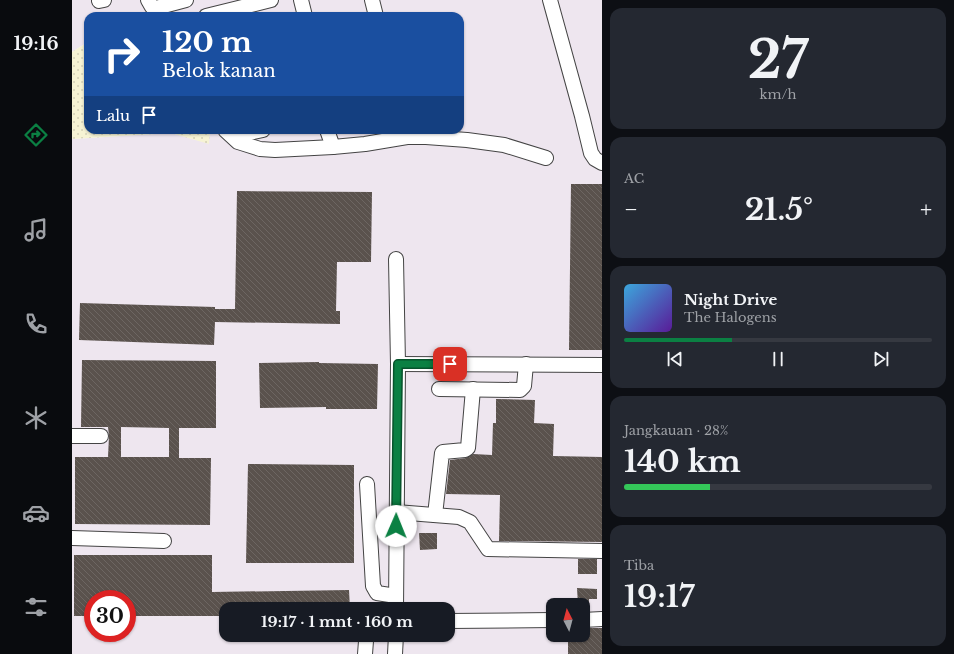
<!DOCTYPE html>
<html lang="id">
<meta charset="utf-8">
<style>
body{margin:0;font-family:"Libre Baskerville",serif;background:#242831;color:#f1f3f6;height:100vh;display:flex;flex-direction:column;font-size:15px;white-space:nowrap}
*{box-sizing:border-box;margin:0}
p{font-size:13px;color:#9ea1a6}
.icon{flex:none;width:22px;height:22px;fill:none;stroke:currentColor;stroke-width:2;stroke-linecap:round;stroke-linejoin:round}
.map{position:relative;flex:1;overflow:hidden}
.drawer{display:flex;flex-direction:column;gap:8px;padding:8px;background:#0d0f14;width:352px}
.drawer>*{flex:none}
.banner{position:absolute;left:12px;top:12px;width:380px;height:122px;border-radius:12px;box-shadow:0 1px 3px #0004;background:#1a4fa0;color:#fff;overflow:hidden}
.needle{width:26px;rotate:354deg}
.fabs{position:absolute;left:474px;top:598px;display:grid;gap:8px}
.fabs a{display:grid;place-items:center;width:44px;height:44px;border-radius:8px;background:#171b24;box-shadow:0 1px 3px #0004;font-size:20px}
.speed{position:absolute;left:12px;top:590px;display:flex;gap:8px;font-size:20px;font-weight:700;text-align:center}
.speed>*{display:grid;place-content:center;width:52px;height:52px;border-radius:50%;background:#171b24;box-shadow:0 1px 3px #0004;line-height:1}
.speed .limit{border:6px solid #d22;background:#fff;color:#111}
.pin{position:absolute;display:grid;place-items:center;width:34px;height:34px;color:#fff;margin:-17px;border-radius:8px;box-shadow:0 2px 6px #0006}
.me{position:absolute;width:44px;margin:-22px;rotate:1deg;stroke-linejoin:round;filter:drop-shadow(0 0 3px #0008)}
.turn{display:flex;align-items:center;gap:14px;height:84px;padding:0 12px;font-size:18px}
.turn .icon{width:52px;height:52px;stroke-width:2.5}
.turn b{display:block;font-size:28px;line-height:34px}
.then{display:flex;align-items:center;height:38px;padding:0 12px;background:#0003;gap:8px;font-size:15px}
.big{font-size:30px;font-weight:700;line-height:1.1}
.drawer .widget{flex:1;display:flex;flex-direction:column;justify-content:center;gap:6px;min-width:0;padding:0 14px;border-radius:12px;background:#242831}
.drawer .dial{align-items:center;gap:0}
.dial b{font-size:52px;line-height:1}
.song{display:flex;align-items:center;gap:12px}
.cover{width:48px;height:48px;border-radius:6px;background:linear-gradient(135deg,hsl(200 70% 55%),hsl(270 70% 35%))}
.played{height:4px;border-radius:2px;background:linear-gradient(90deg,#0b8043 35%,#363941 35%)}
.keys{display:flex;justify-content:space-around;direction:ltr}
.heat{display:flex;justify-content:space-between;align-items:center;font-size:22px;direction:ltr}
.charge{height:6px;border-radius:3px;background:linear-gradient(90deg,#34c759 28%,#363941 0)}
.trip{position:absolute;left:147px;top:602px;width:236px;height:40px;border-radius:12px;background:#171b24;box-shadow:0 1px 3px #0004;font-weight:700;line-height:40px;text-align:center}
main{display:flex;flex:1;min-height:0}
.tabs{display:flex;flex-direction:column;width:72px;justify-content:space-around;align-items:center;background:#090b0e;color:#9ea1a6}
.tabs .icon{width:28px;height:28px}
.tabs .current{color:#0b8043}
.tabs b{font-size:18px;color:#f1f3f6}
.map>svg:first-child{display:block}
</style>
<main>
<nav class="tabs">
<b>19:16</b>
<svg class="icon current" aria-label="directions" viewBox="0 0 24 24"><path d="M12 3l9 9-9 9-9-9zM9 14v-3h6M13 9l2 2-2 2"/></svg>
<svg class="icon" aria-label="music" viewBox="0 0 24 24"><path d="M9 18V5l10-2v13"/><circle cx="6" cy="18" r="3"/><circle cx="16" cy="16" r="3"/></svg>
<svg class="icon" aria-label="phone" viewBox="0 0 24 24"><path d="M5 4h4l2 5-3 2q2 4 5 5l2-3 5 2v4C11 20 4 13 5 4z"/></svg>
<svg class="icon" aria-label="climate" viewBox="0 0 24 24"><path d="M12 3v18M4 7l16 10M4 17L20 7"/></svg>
<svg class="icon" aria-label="car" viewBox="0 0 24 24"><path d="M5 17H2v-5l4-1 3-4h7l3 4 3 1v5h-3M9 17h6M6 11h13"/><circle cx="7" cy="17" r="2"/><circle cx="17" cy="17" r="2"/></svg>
<svg class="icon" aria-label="filters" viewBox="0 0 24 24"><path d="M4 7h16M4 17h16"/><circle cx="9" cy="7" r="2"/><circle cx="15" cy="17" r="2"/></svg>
</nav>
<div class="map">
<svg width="530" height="654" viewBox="0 0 530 654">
<defs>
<pattern id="farmland-dots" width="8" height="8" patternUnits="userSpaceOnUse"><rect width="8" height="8" fill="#f6f3d4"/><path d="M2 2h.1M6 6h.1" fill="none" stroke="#d2cfb5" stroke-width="1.8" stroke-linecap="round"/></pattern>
<pattern id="building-back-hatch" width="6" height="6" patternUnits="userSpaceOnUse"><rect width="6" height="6" fill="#5a524d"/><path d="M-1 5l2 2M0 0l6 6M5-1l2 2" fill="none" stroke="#6d6662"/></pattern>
</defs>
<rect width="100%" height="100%" fill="#fffdf5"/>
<path fill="#eee6ef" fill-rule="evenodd" d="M0,0H530V654H0V139L99,133L136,143L138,130H388V16H16V42L0,52ZM21,599H55V633H21ZM481,605H511V635H481ZM154,609H376V635H154Z"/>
<polygon fill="url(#farmland-dots)" points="16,42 16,130 138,130 137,144 99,133 0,139 0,52"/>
<g fill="url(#building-back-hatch)" fill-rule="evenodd">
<polygon points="499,184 530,184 530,350 497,350"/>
<polygon points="165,191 300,192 299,262 265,262 264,311 268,311 268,324 143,322 142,345 7,340 8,303 143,307 143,309 163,309"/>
<path d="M10,360L144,361V428H107V458H139L138,525L3,524V457H36L37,436L36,427H9ZM49,427L97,428V457H49Z"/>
<polygon points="247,362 247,363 306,364 305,409 254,409 254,407 188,408 187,363"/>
<polygon points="424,399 463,400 462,423 482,424 481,456 530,457 530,542 427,541 428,495 374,494 378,460 394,458 401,454 420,455 421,423 424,423"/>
<polygon points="176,464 282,465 282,563 174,563"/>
<polygon points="347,533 365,533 365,549 348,550"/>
<polygon points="2,555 140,555 140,592 277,590 278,609 154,609 154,616 55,616 55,599 21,599 21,616 2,616"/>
<rect x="506" y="559" width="19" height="15"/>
<polygon points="505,588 525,589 525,599 517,599 517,605 506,605"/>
<polygon points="511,628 530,628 530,654 496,654 496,635 511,635"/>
</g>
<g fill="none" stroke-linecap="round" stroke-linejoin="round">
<defs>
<g id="minor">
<polyline points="76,0 80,7 84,8 114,0"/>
<polyline points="229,0 233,16"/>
<polyline points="300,0 304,16"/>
<polyline points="478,0 510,116 519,153 523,159 530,163"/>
<polyline points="27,1 32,0"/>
<polyline points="134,16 199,0"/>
<polyline points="153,130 166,142 188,149 203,150 261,147 293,144 335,137 354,137 395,140 432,145 474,158"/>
<polyline points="255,130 261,147"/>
<polyline points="172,134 191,130"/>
<polyline points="326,364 530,365"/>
<polyline points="367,389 448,390 452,386 454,364"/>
<polyline points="0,436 29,436"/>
<polyline points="295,484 301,586 305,593 324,596"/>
<polyline points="324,512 387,517 398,522 416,549 530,551"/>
<polyline points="363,515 370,453 371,452 393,450 396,448 401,389"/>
<polyline points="0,538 92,541"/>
<polyline points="324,609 326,364 324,259"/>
<polyline points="511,620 530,619"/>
<polyline points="376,621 481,620"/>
<polyline points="293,654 294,641"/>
<polyline points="323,654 324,635"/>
</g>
</defs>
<use href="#minor" stroke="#444" stroke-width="16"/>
<use href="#minor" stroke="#fff" stroke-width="14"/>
</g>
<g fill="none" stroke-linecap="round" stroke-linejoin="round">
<defs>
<polyline id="route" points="324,526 326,364 378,364"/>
</defs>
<use href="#route" stroke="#07532c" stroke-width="10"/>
<use href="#route" stroke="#0b8043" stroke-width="7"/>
</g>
</svg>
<div class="fabs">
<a><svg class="needle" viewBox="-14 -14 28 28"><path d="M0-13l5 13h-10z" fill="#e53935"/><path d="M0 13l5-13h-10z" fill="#9ea1a6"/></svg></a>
</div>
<div class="speed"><div class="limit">30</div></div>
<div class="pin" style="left:378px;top:364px;background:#d93025"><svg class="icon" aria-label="arrive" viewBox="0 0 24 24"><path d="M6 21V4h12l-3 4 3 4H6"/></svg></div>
<svg class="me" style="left:324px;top:526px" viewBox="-20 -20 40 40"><circle r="19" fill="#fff"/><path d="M0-13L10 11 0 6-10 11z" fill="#0b8043"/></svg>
<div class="trip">19:17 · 1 mnt · 160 m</div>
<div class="banner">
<div class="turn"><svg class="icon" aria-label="right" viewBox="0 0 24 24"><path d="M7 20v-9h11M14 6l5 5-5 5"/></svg><div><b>120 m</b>Belok kanan</div></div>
<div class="then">Lalu<svg class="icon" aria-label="arrive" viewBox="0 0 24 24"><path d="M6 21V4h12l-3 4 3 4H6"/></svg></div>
</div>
</div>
<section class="drawer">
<div class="widget dial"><b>27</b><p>km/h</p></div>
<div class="widget"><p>AC</p>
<div class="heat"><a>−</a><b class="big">21.5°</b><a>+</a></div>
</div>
<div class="widget">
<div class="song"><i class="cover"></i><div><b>Night Drive</b><p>The Halogens</p></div></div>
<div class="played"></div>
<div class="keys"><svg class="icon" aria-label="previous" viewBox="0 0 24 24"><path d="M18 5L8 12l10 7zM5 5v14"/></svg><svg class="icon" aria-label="pause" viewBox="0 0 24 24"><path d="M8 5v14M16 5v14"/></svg><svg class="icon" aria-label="next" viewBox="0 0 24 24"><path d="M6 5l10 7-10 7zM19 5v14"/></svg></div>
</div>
<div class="widget"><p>Jangkauan · 28%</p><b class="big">140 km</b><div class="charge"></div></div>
<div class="widget"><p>Tiba</p><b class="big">19:17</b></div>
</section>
</main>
